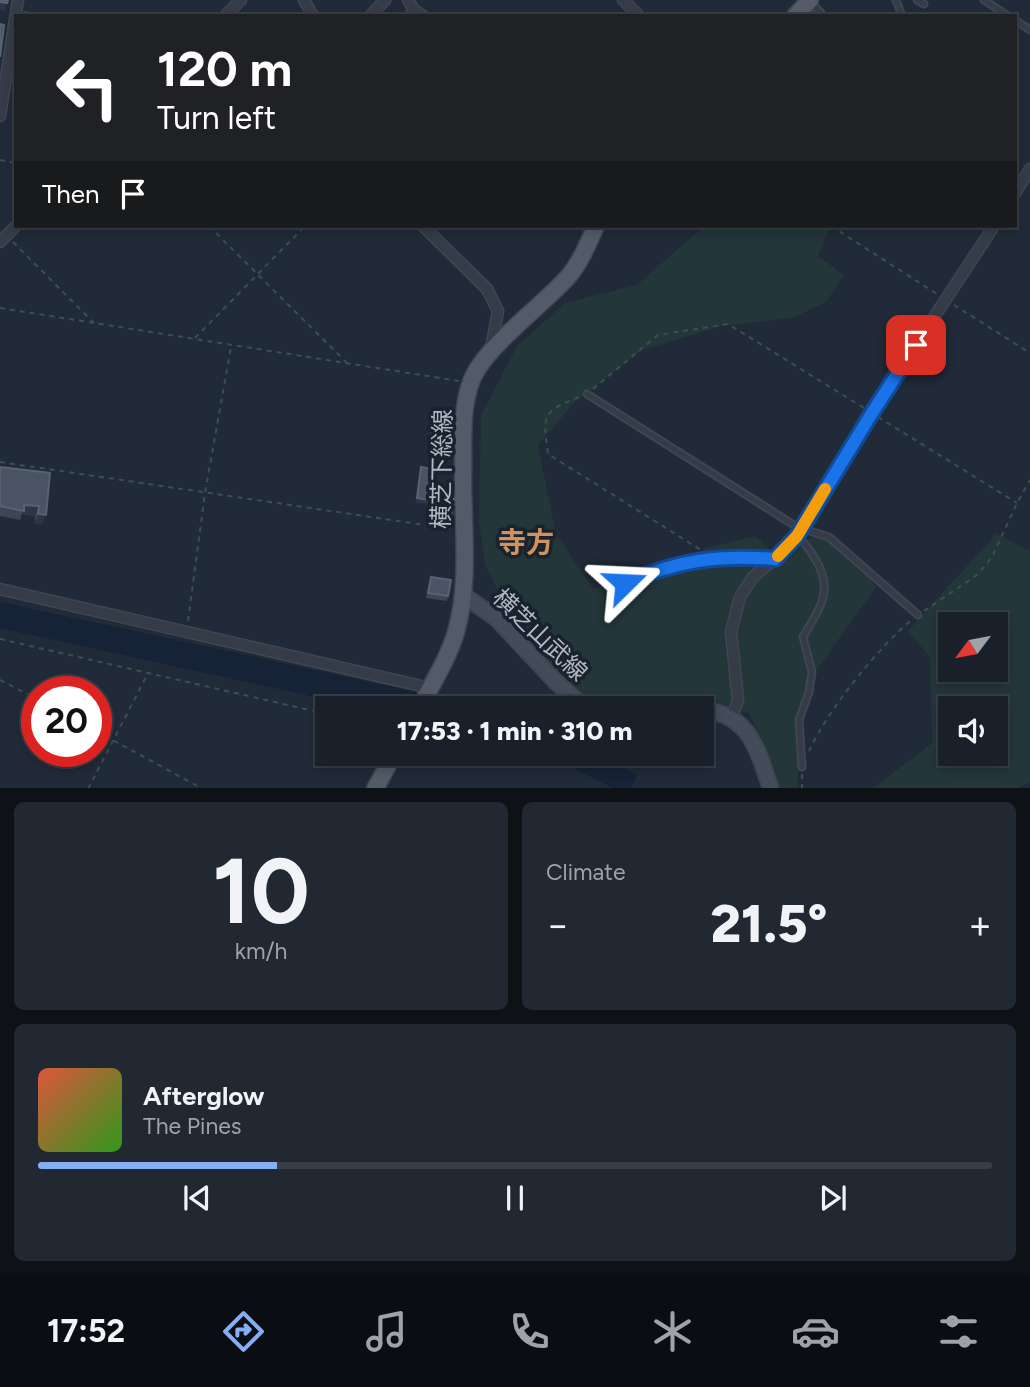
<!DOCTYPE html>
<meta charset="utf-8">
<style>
body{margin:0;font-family:Figtree,"Noto Sans JP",sans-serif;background:#222832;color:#f1f3f6;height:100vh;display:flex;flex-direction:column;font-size:26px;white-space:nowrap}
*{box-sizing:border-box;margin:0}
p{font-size:23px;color:#9fa3a8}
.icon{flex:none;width:38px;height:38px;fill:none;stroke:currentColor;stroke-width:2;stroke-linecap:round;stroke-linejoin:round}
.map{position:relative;height:788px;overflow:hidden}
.drawer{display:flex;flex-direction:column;gap:14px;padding:14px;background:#0e1217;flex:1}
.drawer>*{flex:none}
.hud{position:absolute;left:14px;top:14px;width:1003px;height:214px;border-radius:0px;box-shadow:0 4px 10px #0003,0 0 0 2px #373e47;background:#202124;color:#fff;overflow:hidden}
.needle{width:46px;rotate:238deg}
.buttons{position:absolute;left:938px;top:612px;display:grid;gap:14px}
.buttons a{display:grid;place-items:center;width:70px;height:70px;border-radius:0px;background:#19202a;box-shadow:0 4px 10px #0003,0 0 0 2px #373e47;font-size:35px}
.speed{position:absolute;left:21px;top:676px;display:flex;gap:14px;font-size:35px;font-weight:700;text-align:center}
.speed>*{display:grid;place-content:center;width:91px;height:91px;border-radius:50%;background:#19202a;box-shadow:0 4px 10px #0003,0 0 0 2px #373e47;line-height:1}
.speed .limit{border:10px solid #d22;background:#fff;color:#111}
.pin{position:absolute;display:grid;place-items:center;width:60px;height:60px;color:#fff;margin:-30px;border-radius:14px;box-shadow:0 4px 10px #0006}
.me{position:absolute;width:77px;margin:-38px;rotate:69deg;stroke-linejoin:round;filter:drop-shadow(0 0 5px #0008)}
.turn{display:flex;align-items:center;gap:24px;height:147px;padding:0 28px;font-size:32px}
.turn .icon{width:91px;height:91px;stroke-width:2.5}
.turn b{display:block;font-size:49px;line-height:60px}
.then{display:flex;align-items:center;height:66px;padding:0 28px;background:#0003;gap:14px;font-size:26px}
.big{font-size:52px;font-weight:800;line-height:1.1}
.drawer .tile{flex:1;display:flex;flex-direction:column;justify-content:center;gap:10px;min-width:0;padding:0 24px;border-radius:10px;background:#222832}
.drawer .dial{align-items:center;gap:0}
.dial b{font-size:91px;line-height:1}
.song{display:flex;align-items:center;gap:21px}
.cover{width:84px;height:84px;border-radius:10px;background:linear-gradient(135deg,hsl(10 70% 55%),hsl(110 70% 35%))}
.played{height:7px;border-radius:4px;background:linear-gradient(90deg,#85aef4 25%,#373e47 25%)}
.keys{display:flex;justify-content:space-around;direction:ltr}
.heat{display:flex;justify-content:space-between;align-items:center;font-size:38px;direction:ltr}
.drawer .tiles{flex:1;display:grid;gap:14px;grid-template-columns:1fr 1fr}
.tile:last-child{grid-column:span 2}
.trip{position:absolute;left:315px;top:696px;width:399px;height:70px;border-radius:0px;background:#19202a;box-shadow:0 4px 10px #0003,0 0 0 2px #373e47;font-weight:800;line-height:70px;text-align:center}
.tab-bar{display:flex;height:112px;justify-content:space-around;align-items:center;background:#0a0d11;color:#9fa3a8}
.tab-bar .icon{width:49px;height:49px}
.tab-bar .on{color:#85aef4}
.tab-bar b{font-size:32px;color:#f1f3f6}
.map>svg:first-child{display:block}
</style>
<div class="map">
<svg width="1030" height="789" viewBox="0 0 1030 789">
<rect width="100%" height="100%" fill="#212a38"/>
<g fill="#233639" fill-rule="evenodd">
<polygon points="704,226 834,226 829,229 818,256 844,275 826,302 792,318 722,326 642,350 574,403 538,445 556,534 593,588 650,582 706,548 755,536 784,563 818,530 857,559 876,587 816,671 800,741 797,788 777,788 775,772 749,713 703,698 654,709 600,709 560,675 510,616 485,564 479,522 481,415 517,346 565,303 637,285"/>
<path d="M996,534L1028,550L1030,549V782L1016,789L873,788L932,743L930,657L908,631ZM950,625H996V670H950ZM950,709H996V754H950Z"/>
</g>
<g fill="#162235">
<polygon points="0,602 495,709 370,709 0,628"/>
<polygon points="545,754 597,754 637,775 631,788 613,788"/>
</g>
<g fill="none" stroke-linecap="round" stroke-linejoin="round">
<defs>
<g id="service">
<polyline points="896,0 902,16"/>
<polyline points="917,0 924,4"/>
<polyline points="984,0 1008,16"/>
<polyline points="811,3 824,16"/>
<polyline points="1015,20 1030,30"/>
<polyline points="587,394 797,527 829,537 918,615"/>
<path d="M797,536C805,542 809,549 814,557C835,589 820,608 803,637L812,672L809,692L799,720L802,767"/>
<path d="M625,583C679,561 717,555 775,559"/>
</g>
<g id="minor">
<polyline points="304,0 313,16"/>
<polyline points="408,0 414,10 410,16"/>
<polyline points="623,0 639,16"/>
<polyline points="414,10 423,16"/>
<polyline points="225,16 241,0"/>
<polyline points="370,16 385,0"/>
<polyline points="0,116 18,0"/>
<polyline points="1015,193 1030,169"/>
<polyline points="423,226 487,289 498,311 491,349"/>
<polyline points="0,242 16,226"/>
<polyline points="0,589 430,688"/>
<polyline points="732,717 738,700 731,632 740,597 753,577 784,551 797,536 871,413 994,226"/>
</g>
<g id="secondary">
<polyline points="463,595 496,618 556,682 586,709"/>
<path d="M702,709C751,716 756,747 771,789"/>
</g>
<g id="primary">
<polyline points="795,16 810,0"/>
<path d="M419,709C432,684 448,659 456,632C470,583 463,528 463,478C464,447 460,412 471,382C483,348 542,306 568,277C581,262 588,243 596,226"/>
<polyline points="375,789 394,754"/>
</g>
</defs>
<use href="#service" stroke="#3e4652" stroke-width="9"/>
<use href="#minor" stroke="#3e4652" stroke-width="13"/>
<use href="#secondary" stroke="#3e4652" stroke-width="18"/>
<use href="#primary" stroke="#3e4652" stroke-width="19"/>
<g stroke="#3c4f51" stroke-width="2" stroke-dasharray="5 5" stroke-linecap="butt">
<polyline points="24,12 48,16"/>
<polyline points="0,160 16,163"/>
<polyline points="209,226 347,363"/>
<polyline points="831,226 937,294"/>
<polyline points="13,242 93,322"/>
<polyline points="954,305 1030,353"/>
<polyline points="0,308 459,381"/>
<polyline points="195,338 305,226"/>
<polyline points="593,389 658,335 728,324 864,408"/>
<path d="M579,397C541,412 543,415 548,454L704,552"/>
<polyline points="878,417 1017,503"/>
<polyline points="0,462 452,529"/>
<polyline points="924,611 977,575 992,557 1017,503 1030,480"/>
<polyline points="188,621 205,493 231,347"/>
<polyline points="0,639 327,714"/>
<polyline points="0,680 37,699"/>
<polyline points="96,731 203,789"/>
<path d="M809,751C827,711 879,646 913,619"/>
<polyline points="88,789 147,675"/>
<polyline points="802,789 802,773"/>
</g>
<use href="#service" stroke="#353c48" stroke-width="5"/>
<use href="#minor" stroke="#353c48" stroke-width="10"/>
<use href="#secondary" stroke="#434c5b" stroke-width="14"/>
<use href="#primary" stroke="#535b68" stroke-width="16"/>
</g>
<g fill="#3d4657">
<polygon points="0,467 46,515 42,524 34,523 35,516 22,514 20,520 0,516"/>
<polygon points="433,494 451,518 448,525 432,522 433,520 427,519 431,501"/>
<polygon points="431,577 448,596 447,601 426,598"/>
</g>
<g fill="#2c3646">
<polygon points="0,2 7,3 5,11 0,10"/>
<polygon points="431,439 446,441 444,446 429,444"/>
<polygon points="417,498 429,500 428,504 415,503"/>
<polygon points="24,505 39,506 35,516 22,514"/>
<polygon points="38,514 46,515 42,524 34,523"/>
</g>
<g fill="#495363" stroke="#596272" stroke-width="2">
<polygon points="0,0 8,0 7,3 0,2"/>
<polygon points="0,24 4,25 0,57"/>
<polygon points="435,428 447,430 446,441 431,439 432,431 435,431"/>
<polygon points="0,467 50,473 46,515 38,514 39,506 24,505 24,511 0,506"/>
<polygon points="421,467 433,469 429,500 417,498"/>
<polygon points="433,494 454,499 451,518 435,515 435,512 430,511"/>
<polygon points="431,577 451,580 448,596 428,593"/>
</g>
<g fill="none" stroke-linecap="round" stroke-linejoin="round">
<defs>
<path id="route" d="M625,583C680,560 716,555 775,559L797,536L872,413L916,345"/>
</defs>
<use href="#route" stroke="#114b97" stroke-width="18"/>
<use href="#route" stroke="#1a73e8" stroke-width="12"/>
<polyline stroke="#f59e0b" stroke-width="12" points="778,556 797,536 825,489"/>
</g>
<g text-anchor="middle" stroke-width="7" stroke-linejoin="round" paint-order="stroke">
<g font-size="24" fill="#b0b7c5" stroke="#1a222d">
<text transform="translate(442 469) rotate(-89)" y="8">横芝下総線</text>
<text transform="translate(540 635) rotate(44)" y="8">横芝山武線</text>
</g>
<g font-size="28" font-weight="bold" fill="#d09360" stroke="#1a222d">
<text x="526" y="552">寺方</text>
</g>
</g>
</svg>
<div class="buttons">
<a><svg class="needle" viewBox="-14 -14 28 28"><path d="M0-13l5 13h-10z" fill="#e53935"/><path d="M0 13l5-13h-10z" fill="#9fa3a8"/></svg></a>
<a><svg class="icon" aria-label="sound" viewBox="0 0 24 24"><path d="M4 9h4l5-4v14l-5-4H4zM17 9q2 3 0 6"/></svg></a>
</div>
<div class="speed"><div class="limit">20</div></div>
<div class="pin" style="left:916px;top:345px;background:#d93025"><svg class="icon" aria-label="arrive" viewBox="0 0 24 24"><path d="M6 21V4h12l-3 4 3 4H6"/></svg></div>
<svg class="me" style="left:625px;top:583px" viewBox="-20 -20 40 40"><path d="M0-17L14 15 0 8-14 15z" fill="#1a73e8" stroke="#fff" stroke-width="4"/></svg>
<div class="trip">17:53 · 1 min · 310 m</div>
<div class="hud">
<div class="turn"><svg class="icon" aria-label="left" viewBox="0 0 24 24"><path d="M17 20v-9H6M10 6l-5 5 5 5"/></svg><div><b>120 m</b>Turn left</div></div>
<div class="then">Then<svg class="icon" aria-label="arrive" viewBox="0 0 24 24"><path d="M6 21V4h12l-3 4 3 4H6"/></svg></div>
</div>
</div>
<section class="drawer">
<div class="tiles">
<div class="tile dial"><b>10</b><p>km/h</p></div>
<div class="tile"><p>Climate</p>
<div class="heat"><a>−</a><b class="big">21.5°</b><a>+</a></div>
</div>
<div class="tile">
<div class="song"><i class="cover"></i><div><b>Afterglow</b><p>The Pines</p></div></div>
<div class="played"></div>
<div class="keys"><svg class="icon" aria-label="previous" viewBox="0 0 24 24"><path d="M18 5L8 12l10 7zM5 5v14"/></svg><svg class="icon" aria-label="pause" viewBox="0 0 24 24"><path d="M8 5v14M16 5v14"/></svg><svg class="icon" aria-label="next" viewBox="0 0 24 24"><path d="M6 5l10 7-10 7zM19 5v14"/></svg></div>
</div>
</div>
</section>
<nav class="tab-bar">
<b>17:52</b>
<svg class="icon on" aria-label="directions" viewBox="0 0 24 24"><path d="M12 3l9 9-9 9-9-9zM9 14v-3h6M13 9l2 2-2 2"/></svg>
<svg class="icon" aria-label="music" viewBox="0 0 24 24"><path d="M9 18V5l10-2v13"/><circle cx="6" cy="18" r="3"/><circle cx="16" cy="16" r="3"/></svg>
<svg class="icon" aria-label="phone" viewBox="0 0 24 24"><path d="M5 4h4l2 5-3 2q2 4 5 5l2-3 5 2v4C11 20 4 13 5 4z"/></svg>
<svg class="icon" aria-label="climate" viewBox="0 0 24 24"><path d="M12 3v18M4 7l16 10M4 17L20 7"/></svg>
<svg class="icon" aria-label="car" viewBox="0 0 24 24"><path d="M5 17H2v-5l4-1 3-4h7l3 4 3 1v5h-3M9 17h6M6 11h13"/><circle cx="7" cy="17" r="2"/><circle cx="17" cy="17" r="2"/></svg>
<svg class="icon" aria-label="filters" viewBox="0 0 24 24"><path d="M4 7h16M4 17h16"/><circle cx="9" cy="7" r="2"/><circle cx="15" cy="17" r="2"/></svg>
</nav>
